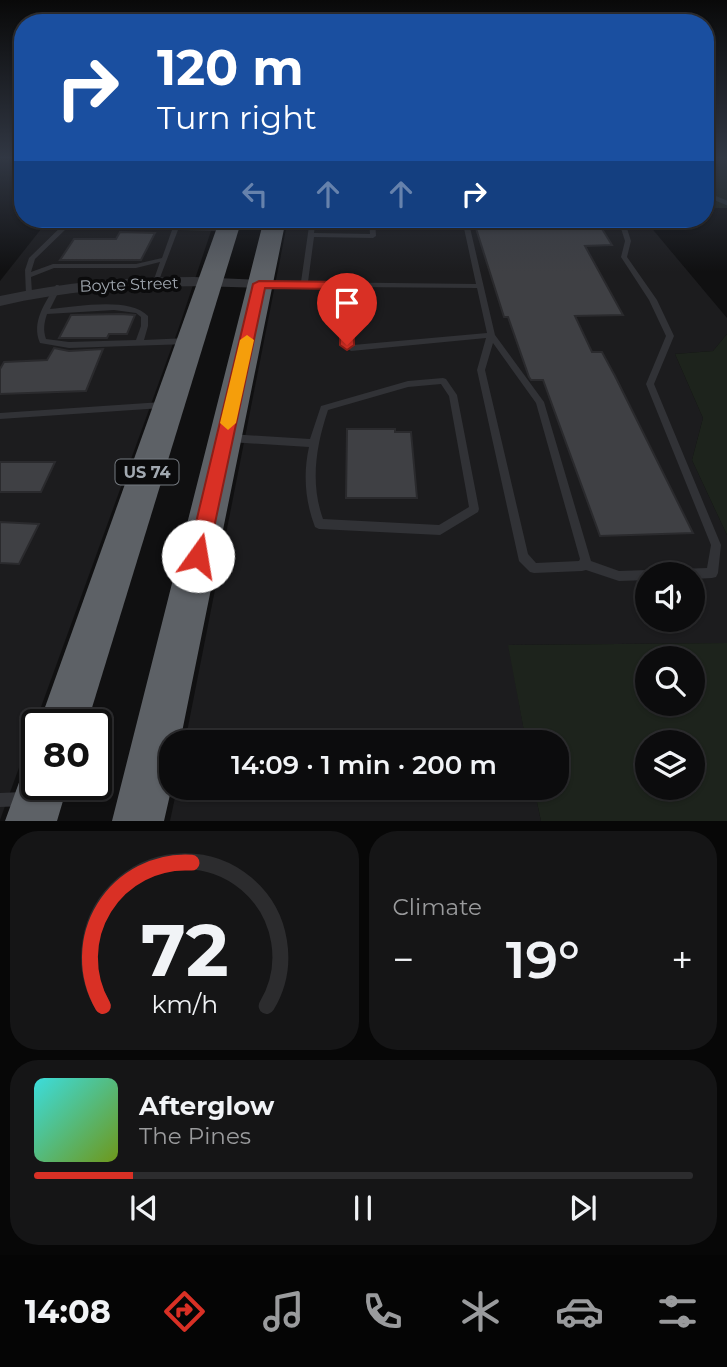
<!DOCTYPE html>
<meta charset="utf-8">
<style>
body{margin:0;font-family:Montserrat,sans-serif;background:#151516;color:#f1f3f6;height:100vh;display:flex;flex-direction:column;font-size:26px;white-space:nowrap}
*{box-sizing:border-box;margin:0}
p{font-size:23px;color:#9a9b9d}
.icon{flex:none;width:38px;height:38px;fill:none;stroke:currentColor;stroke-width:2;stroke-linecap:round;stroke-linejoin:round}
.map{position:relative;height:821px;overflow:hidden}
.sheet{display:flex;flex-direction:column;gap:10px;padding:10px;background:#070707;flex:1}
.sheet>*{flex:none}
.guide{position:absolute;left:14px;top:14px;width:700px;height:214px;border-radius:28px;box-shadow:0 2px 5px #0004,0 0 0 2px #2c2c2e;background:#1a4fa0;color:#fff;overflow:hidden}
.fabs{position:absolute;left:635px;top:562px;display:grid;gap:14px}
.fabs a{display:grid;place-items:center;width:70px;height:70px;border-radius:50%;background:#0c0c0d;box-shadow:0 2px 5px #0004,0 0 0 2px #2c2c2e;font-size:35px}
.speed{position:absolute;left:21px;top:709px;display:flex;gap:14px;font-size:35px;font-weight:700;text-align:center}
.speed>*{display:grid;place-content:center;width:91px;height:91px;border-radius:50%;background:#0c0c0d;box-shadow:0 2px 5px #0004,0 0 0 2px #2c2c2e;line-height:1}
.speed .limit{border:4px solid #111;border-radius:10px;background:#fff;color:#111}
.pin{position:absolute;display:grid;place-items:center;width:60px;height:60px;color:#fff;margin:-72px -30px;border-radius:50% 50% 50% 0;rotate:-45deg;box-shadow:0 0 7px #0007}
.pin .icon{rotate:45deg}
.me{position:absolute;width:77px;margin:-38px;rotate:13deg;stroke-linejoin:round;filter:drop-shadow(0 0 5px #0008)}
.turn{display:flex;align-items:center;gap:24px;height:147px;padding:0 28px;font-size:32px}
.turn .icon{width:91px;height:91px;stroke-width:2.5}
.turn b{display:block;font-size:49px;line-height:60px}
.lanes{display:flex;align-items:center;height:66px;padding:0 28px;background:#0003;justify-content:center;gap:35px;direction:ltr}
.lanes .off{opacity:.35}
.big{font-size:52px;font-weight:600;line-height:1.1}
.sheet .widget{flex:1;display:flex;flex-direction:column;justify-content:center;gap:10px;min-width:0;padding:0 24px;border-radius:28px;background:#151516}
.sheet .dial{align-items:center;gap:0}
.dial svg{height:182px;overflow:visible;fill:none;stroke:#2c2c2e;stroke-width:7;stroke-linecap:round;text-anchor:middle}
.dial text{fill:#f1f3f6;stroke:none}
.song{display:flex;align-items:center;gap:21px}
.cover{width:84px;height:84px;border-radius:10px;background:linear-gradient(135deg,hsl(180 70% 55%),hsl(80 70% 35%))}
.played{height:7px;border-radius:4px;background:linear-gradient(90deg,#d93025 15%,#2c2c2e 15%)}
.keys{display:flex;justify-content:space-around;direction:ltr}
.heat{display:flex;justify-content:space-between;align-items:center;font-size:38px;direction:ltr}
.sheet .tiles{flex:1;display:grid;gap:10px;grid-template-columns:1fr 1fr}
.widget:last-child{grid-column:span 2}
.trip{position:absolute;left:159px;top:730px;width:410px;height:70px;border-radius:28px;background:#0c0c0d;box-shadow:0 2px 5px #0004,0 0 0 2px #2c2c2e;font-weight:600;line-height:70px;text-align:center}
.dock{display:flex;height:112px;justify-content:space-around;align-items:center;background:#050505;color:#9a9b9d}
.dock .icon{width:49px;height:49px}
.dock .on{color:#d93025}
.dock b{font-size:32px;color:#f1f3f6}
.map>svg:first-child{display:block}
</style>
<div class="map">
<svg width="727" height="821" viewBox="0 0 727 821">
<rect width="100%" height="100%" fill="#101011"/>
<g fill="#1c1c1e" fill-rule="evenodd">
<polygon points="49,219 215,219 179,327 0,820 0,281"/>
<path d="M288,219H644L727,318V334L713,351L675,354L703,418L692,460L727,535V643L509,645L526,742H185ZM648,574H693V620H648Z"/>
<polygon points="177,788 534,788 541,821 170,821"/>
</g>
<g fill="#1d231c" fill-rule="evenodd">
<rect x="705" y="157" width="22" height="51"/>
<polygon points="727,334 727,535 692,460 703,418 675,354 713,351"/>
<path d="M727,643V821H541L534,788H556V742H526L508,645ZM648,658H693V704H648ZM648,742H693V788H648Z"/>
</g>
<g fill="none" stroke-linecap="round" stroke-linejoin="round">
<polyline stroke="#2a3438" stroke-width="4.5" points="705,194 727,203"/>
</g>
<g fill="#3f4044" stroke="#2a2a2d" stroke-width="2">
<polygon points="473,219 596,219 612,245 585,246 623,315 575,316 592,352 602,352 615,376 693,533 600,536 543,380 531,380 529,377 508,317 504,317"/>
<polygon points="120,232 155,233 141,260 60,260 74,239 116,239"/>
<polygon points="121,314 135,315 127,334 109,334 107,338 59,338 71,315"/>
<polygon points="54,348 69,351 103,349 86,391 0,394 0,369 4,362 47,360"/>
<polygon points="347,429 395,429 395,432 411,432 417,498 346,498"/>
<polygon points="0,462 55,462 41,492 0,492"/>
<polygon points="0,522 39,524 19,564 0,563"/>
</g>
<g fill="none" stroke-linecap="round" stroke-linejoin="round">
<g fill="#313236" fill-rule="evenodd">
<path d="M69,219H75L70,224L226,227L229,229L226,231L178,230L158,283H154L153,282L160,262L136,268H54L31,277L32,293L28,295H26L25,270L29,258ZM67,228L172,230L162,258L136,264H53L31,272L35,259Z"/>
<path d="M310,219H316L314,233L370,234L369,219H375L376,236L373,238L314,237L308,282L476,284L462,219H468L495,335L544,402L591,561L619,571L648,570L652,571L653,574H648V580L619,581L586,570L582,571L534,573L530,572L519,561L477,370L486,338L351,351L343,345L344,287L259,285L258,284L261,282H301ZM350,287L477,288L487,333L353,345L351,344ZM493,343L536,403L580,559L579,561L536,563L528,554L485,370Z"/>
<polygon points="618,219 624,219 631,241 627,257 657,300 674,336 654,384 721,545 718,573 716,577 712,578 693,579 693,574 673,574 675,570 679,569 707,568 711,545 646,384 666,336 649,300 621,257 625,241"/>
<path d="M56,285H58L61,287L50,309C75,307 129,296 148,316V326L144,340L188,338L192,341L188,344L69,348L40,343C31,322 45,303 56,285ZM114,310L136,313L141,317V326L136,340L69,342L46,339C43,330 44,323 47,314Z"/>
<path d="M443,378L446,379L457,395L479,509L478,512L440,535L319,529L315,527C305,501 303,474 309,447L230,442L227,441L225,438L227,435L230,434L310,439L321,406L408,381ZM441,384L449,396L469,507L439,525L323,519C310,483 316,446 328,410L408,387Z"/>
<polygon points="162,402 166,405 162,408 0,419 0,413"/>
<polygon points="23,792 28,794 30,799 28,804 23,806 0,807 0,793"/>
</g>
<path fill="#313236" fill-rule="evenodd" d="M194,277L259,280L266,284L259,288C171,284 86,286 0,306V296C64,282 128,277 194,277Z"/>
<g fill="#5d6166" fill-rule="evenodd">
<polygon points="220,219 242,219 87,724 39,724"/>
<polygon points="264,219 286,219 180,742 172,742 172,786 164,821 112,821"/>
<polygon points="37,761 37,784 68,784 57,821 5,821 25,766"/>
</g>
</g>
<linearGradient id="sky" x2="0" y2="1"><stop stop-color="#090909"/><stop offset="0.58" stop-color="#313743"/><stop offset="1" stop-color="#313743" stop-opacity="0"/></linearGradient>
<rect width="727" height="272" fill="url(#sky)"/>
<polygon fill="#d93025" stroke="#8d1f18" stroke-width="2" points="259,281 352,282 354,345 347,350 340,345 341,289 265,288 208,556 205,563 198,565 191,563 188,556 253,284"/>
<polygon fill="#f59e0b" points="247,335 254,340 236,423 228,430 220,423 240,340"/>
<g text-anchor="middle" stroke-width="7" stroke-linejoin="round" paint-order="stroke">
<g font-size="16" fill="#a2a9b1" stroke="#0b0b0c">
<text transform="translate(129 284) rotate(-2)" y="6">Boyte Street</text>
</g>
<rect fill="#0b0b0c" stroke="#757a80" stroke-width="2" x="115.5" y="459.5" width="63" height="25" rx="5"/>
<g font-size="16" font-weight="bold" fill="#a2a9b1">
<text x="147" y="478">US 74</text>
</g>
</g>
</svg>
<div class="fabs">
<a><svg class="icon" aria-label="sound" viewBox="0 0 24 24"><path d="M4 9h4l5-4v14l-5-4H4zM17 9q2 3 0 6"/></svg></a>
<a><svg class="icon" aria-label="search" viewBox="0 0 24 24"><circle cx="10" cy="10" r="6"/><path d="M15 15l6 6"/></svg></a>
<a><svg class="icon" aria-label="layers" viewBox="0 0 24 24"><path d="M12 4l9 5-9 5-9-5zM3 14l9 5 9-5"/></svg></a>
</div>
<div class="speed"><div class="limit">80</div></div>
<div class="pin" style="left:347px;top:345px;background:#d93025"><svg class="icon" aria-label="arrive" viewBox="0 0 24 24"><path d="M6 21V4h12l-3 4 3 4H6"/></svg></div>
<svg class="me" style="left:198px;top:556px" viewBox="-20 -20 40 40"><circle r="19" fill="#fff"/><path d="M0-13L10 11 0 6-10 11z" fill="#d93025"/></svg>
<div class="trip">14:09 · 1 min · 200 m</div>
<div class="guide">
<div class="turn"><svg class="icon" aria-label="right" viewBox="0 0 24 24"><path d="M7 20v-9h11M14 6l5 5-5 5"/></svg><div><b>120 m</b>Turn right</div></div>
<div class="lanes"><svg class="icon off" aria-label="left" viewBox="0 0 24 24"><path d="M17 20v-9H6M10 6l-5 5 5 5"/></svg><svg class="icon off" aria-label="ahead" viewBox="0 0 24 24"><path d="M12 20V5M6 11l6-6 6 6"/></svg><svg class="icon off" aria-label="ahead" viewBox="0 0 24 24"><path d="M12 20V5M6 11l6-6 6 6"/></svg><svg class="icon" aria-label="right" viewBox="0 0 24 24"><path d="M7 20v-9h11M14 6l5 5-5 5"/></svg></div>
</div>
</div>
<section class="sheet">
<div class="tiles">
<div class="widget dial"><svg viewBox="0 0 100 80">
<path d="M14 69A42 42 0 1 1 86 69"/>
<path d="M14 69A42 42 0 0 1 53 6" stroke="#d93025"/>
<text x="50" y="56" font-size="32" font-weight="700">72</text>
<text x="50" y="72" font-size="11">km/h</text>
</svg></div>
<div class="widget"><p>Climate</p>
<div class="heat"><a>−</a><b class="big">19°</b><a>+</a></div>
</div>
<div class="widget">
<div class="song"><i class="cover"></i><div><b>Afterglow</b><p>The Pines</p></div></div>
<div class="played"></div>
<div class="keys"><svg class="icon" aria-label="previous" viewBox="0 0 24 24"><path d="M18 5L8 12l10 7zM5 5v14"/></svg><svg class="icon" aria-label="pause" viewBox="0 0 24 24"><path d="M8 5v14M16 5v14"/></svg><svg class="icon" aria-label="next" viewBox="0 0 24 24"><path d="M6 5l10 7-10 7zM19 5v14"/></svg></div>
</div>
</div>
</section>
<nav class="dock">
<b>14:08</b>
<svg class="icon on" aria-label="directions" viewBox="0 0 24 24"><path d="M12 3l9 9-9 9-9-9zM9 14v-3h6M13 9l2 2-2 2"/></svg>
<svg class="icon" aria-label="music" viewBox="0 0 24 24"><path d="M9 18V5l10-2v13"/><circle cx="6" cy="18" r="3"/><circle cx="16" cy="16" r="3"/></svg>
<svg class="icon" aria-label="phone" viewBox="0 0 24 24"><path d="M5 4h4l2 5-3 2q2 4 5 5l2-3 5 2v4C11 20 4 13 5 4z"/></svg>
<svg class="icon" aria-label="climate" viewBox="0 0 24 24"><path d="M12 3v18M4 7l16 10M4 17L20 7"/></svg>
<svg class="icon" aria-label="car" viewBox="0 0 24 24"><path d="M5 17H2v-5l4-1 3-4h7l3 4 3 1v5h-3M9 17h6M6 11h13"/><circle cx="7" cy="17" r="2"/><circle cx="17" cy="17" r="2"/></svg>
<svg class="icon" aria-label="filters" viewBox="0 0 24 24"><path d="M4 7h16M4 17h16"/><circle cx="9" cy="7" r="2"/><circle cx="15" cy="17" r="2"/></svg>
</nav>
